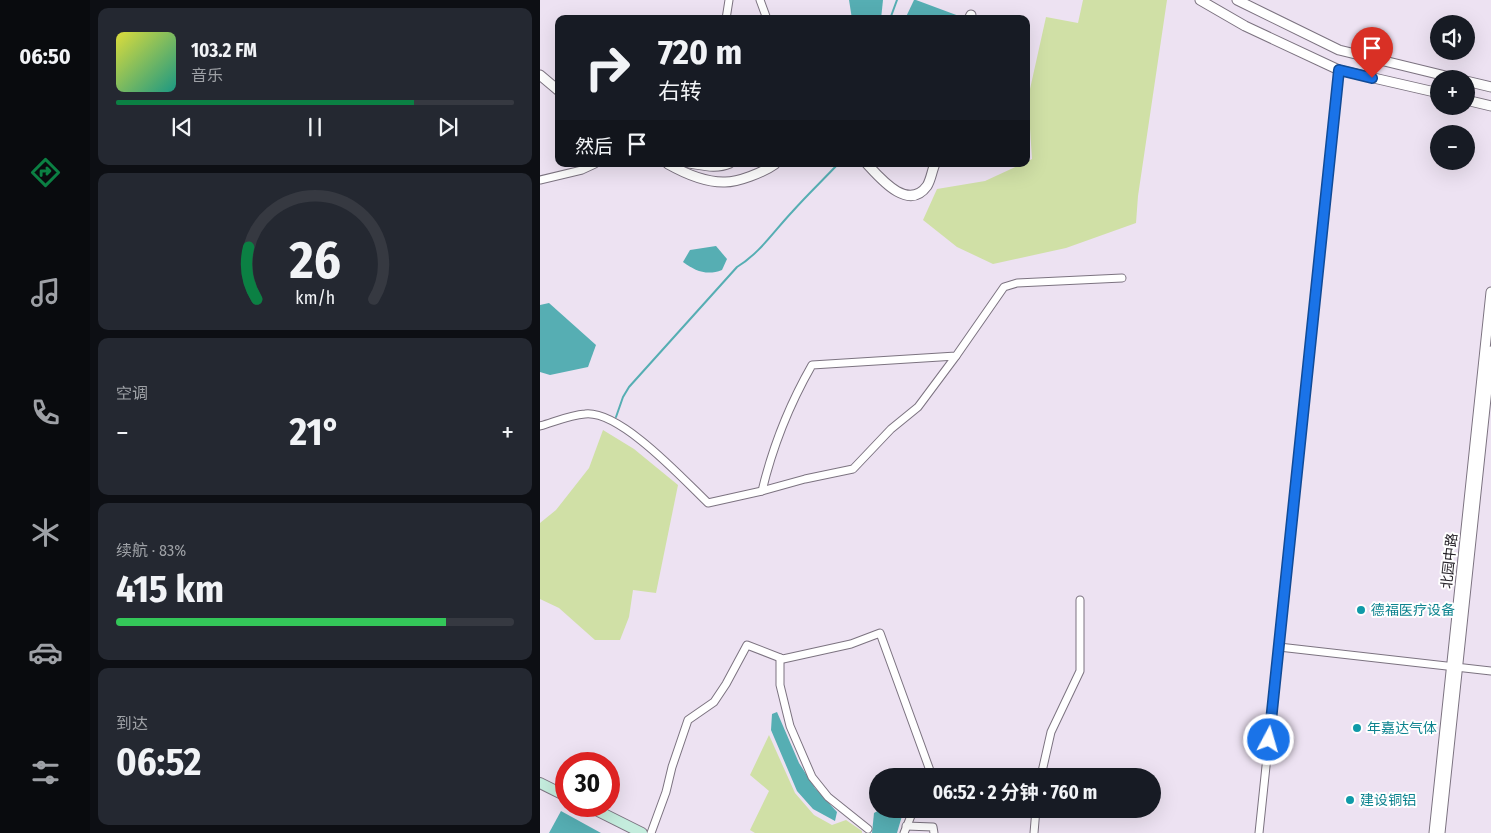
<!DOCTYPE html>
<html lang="zh">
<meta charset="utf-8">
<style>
body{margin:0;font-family:"Fira Sans Condensed","Noto Sans SC",sans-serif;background:#242831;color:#f1f3f6;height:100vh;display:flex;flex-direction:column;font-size:19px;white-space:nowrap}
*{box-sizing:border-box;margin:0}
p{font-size:16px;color:#9ea1a6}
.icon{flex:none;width:28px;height:28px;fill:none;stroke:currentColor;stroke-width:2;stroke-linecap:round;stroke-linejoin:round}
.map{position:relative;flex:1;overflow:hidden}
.side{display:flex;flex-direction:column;gap:8px;padding:8px;background:#0d0f14;width:450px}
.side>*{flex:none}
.guide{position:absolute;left:15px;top:15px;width:475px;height:152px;border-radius:10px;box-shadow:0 5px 20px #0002;background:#171b24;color:#f1f3f6;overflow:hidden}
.buttons{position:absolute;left:890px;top:15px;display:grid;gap:10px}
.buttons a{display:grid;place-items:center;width:45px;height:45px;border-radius:50%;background:#171b24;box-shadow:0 5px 20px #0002;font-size:25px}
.speed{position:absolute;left:15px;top:752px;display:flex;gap:10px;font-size:25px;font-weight:700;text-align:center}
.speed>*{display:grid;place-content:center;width:65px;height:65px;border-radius:50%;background:#171b24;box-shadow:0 5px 20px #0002;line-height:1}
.speed .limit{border:8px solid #d22;background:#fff;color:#111}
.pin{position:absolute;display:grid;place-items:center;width:42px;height:42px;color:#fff;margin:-51px -21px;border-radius:50% 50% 50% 0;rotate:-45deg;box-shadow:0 0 5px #0007}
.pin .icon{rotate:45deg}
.me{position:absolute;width:55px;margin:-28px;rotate:6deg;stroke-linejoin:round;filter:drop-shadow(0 0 4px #0008)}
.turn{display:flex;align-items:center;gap:18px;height:105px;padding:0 20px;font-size:22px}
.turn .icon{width:65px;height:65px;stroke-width:2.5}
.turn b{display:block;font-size:35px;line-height:42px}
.then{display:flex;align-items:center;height:48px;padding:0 20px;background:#0003;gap:10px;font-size:19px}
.big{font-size:38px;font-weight:700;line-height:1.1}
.side .tile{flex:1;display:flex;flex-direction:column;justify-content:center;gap:8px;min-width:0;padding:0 18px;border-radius:10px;background:#242831}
.side .dial{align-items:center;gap:0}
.dial svg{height:130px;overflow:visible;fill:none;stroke:#363941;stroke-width:7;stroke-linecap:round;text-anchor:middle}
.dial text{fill:#f1f3f6;stroke:none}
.song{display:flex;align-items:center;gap:15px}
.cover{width:60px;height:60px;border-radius:8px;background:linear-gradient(135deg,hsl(60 70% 55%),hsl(170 70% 35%))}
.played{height:5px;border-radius:2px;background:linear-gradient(90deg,#0b8043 75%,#363941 75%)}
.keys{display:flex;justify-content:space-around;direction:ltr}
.heat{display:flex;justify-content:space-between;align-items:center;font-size:28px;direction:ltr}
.charge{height:8px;border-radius:4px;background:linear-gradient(90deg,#34c759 83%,#363941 0)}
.trip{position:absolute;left:329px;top:768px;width:292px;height:50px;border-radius:25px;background:#171b24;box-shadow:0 5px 20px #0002;font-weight:700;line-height:50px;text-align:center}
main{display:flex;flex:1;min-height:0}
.menu{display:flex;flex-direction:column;width:90px;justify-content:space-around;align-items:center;background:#090b0e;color:#9ea1a6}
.menu .icon{width:35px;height:35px}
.menu .on{color:#0b8043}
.menu b{font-size:22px;color:#f1f3f6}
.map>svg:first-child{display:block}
</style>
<main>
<nav class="menu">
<b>06:50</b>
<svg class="icon on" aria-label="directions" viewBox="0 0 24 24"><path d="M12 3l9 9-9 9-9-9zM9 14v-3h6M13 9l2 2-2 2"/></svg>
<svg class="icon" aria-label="music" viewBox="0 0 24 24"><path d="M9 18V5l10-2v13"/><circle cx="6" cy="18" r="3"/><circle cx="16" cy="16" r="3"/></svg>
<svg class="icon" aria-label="phone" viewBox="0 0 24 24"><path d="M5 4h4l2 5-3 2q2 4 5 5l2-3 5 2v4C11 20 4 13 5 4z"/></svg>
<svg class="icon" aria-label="climate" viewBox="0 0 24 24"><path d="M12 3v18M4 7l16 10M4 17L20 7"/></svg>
<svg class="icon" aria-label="car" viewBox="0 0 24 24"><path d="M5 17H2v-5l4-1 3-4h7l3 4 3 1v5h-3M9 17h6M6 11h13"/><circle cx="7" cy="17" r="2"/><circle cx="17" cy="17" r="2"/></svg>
<svg class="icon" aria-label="filters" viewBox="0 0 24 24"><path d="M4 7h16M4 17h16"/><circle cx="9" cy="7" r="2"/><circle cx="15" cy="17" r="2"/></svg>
</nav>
<section class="side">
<div class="tile">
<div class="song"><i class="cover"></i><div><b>103.2 FM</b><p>音乐</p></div></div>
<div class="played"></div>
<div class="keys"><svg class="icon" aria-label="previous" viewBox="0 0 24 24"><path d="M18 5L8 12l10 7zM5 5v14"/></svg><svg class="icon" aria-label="pause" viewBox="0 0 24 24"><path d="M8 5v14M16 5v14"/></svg><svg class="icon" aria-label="next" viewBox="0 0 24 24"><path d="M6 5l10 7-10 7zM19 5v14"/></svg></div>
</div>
<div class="tile dial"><svg viewBox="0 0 100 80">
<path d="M14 69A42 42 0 1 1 86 69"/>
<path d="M14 69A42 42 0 0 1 9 37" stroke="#0b8043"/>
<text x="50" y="56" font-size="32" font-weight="700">26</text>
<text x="50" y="72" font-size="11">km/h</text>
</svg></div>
<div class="tile"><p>空调</p>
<div class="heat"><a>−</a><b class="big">21°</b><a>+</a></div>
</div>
<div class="tile"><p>续航 · 83%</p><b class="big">415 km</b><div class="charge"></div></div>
<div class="tile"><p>到达</p><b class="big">06:52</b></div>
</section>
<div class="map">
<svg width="951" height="833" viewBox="0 0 951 833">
<rect width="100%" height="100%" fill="#ede2f2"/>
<g fill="#d0e0a6">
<polygon points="543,0 627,0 598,196 596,223 526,248 453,264 417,247 383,220 397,189 445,181 482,164 486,164 486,162 492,159 488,98 506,17 538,23"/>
<polygon points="63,430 94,449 138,485 116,593 93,590 89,617 80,640 55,640 19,608 0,599 0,523 16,510 49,468"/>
<polygon points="229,735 255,793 274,815 292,825 306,820 322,831 322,833 215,833 210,830 229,791 210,775"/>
</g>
<g fill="#56aeb3">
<polygon points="309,0 343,0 341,19 312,19"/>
<polygon points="374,0 376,0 419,16 418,19 365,19"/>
<path d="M176,246L187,259L182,270C167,276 155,271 143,262L150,250Z"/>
<polygon points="9,303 56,345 48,367 10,375 0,372 0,305"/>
<polygon points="237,712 259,763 275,788 297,812 295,821 273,809 257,791 231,730 232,714"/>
<polygon points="341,809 364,809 357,833 332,833 334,813"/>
<polygon points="21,811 61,833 9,833"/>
</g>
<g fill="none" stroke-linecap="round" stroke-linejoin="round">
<g stroke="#56aeb3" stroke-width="2">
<polyline points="350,19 357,0"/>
<path d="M76,417L83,397L89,387L197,267C220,253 234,231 252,212C267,195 283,180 298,164"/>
</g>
<defs>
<g id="minor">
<polyline points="220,0 227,19"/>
<polyline points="186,19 189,0"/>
<path d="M149,164C163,166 176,170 190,164"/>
<polyline points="0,180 42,170 55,164"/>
<path d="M0,426C14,422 30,415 45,414C80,410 143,479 168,503L222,491C233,445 248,407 272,365L416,356L464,287L477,283L582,278"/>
<polyline points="222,491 265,479 313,469 351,429 378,407 416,356"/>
<polyline points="739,647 951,671"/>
<polyline points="240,658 240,685 250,726 272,777 288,797 328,829"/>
<polyline points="501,776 511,732 540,671 540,600"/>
<polyline points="366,826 393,827 394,833"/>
<polyline points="111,833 126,792 132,767 148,720 174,702 186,684 207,645 243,659 311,644 340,633 392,776"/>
<polyline points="364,833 373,811 377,809"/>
<polyline points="494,833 496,809"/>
<polyline points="719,833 799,70"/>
</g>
<g id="tertiary">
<polyline points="660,0 705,26 799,70 899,93"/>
<polyline points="697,0 799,50 918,79"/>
<polyline points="429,19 431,15"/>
<polyline points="0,75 19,91"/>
<polyline points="926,81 951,87"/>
<polyline points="926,100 951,106"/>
<path d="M128,164C144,173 165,182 183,182C197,183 224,172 235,164"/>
<path d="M327,164C340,178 368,212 387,186C391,180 392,170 395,164"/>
<polyline points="894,833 951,292"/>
<polyline points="900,833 951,351"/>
</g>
<g id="secondary">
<polyline points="0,783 26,796"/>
<polyline points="48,806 102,833"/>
</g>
</defs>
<use href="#minor" stroke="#7c7380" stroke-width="9"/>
<use href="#tertiary" stroke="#7c7380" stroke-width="11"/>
<use href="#secondary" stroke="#7c7380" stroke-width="12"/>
<use href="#minor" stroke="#fff" stroke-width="7"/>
<use href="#tertiary" stroke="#fff" stroke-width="9"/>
<use href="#secondary" stroke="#c4ecdd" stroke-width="10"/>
</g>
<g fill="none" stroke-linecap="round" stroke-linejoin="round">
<defs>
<polyline id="route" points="729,740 799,70 832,78"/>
</defs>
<use href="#route" stroke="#114b97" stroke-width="12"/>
<use href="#route" stroke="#1a73e8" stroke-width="9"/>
</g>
<g fill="#0f9aa8" stroke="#fff" stroke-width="2">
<circle cx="821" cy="610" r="5"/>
<circle cx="817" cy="728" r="5"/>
<circle cx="810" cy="800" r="5"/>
</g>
<g text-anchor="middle" stroke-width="4" stroke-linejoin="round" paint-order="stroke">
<g font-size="14" fill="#272329" stroke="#fff">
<text transform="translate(909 561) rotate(-84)" y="5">北园中路</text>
</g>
<g font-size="14" fill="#0d838f" stroke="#fff" text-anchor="start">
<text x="831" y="615">德福医疗设备</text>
<text x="827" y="733">年嘉达气体</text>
<text x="820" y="805">建设铜铝</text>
</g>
</g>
</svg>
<div class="buttons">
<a><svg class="icon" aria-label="sound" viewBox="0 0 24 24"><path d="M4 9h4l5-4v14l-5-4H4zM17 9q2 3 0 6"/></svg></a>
<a>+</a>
<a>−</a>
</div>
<div class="speed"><div class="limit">30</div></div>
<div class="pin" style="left:832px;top:78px;background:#d93025"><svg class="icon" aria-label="arrive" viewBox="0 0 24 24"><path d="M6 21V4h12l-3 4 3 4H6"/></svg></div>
<svg class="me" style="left:729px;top:740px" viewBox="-20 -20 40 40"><circle r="17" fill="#1a73e8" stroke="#fff" stroke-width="3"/><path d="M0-11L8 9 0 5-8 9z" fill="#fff"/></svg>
<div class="trip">06:52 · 2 分钟 · 760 m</div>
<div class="guide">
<div class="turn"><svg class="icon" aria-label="right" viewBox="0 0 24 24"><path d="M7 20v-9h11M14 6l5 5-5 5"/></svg><div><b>720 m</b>右转</div></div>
<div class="then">然后<svg class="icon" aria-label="arrive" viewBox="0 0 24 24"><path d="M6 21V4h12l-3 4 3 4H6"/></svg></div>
</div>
</div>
</main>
